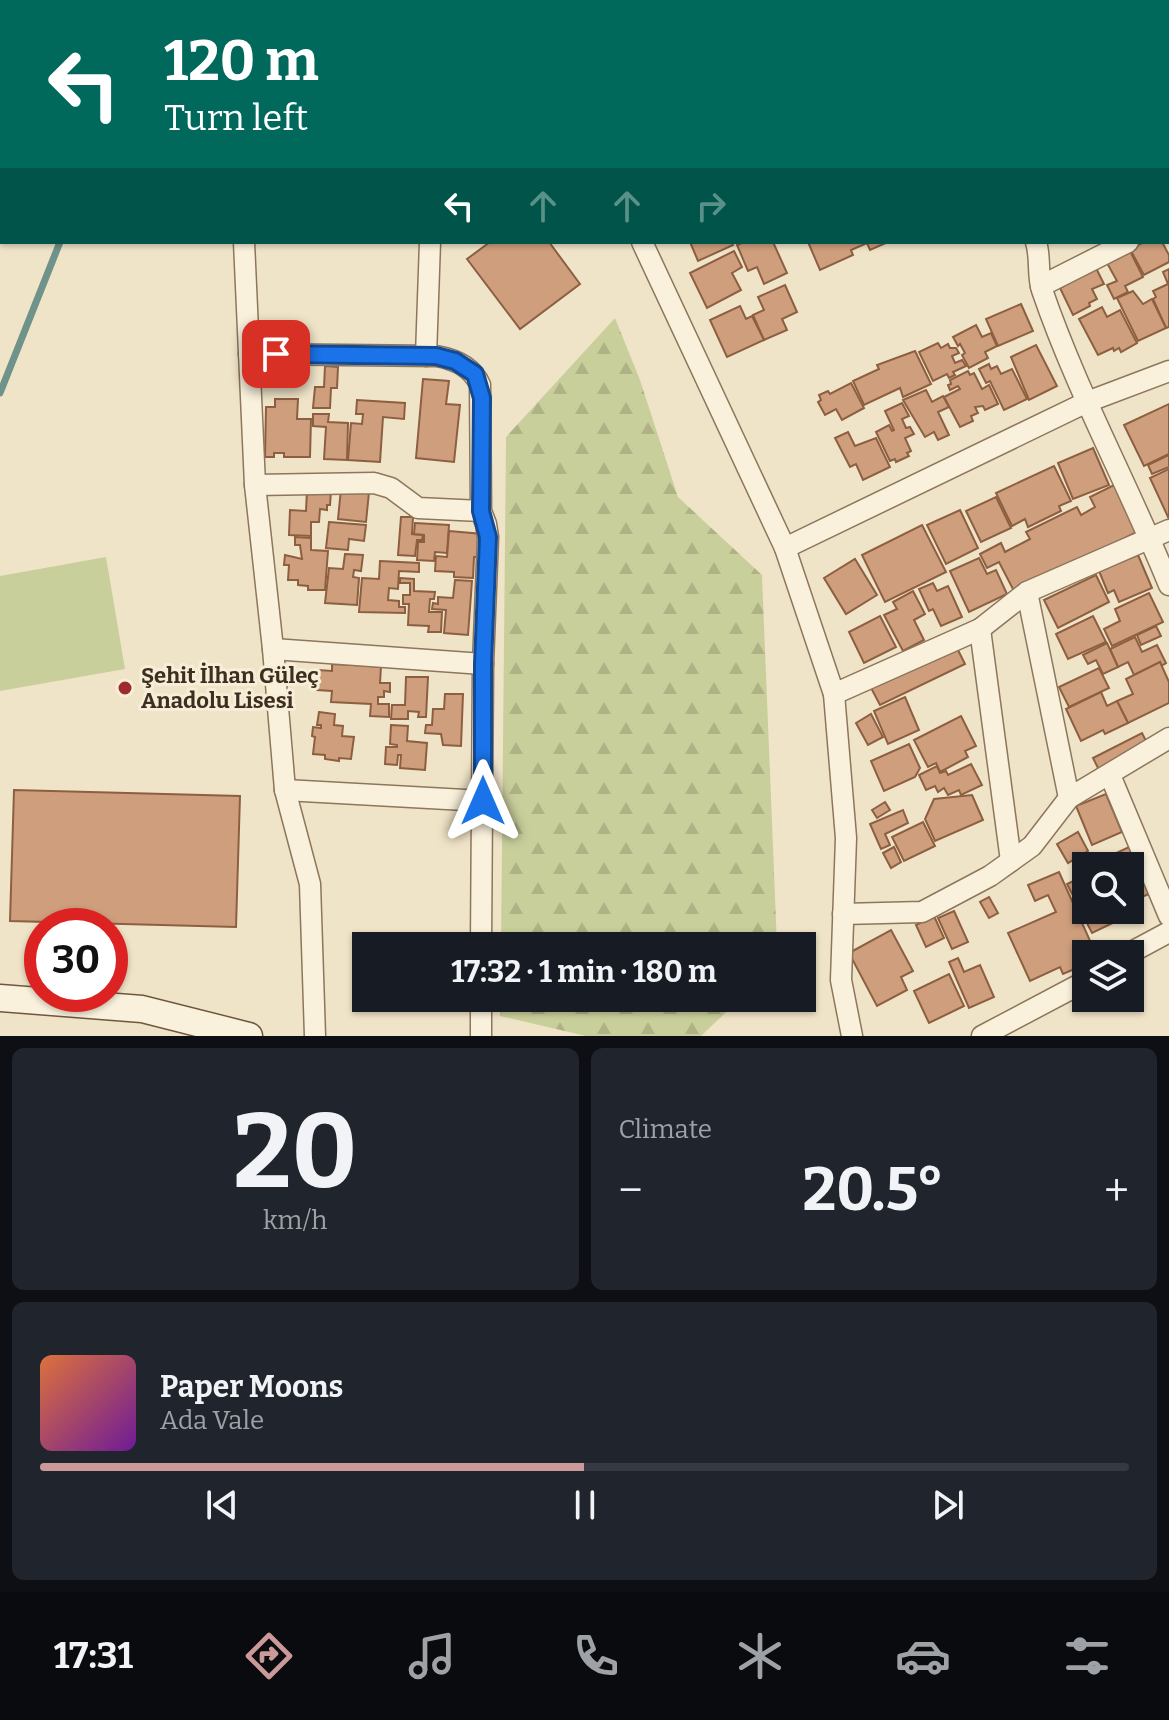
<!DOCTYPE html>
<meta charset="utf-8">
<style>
body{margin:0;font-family:Bitter,serif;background:#20242c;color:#f1f3f6;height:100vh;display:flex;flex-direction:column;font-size:30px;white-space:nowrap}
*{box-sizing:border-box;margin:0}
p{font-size:26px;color:#9ea1a6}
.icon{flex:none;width:44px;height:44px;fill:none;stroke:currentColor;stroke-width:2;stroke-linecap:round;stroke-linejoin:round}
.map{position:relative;height:1036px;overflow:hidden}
.side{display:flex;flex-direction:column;gap:12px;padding:12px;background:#0d0f14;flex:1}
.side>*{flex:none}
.guide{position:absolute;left:0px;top:0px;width:1170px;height:244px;box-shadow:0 2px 6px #0004;background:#00695c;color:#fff;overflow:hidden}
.buttons{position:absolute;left:1072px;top:852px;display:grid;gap:16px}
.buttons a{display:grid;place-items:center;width:72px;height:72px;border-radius:0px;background:#171b24;box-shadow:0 2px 6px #0004;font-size:40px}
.speed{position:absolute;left:24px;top:908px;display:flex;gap:16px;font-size:40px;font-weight:700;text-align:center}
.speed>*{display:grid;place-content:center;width:104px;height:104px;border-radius:50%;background:#171b24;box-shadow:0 2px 6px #0004;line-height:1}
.speed .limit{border:12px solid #d22;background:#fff;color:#111}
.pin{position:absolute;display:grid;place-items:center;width:68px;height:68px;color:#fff;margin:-34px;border-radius:16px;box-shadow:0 4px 12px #0006}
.me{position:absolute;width:88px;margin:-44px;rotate:0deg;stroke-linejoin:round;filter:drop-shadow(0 0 6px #0008)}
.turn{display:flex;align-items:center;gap:28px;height:168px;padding:0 32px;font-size:36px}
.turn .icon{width:104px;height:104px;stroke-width:2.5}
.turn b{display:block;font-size:56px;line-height:68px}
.lanes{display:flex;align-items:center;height:76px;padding:0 32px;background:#0003;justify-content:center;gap:40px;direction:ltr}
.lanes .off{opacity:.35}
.big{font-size:60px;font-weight:700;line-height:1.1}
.side .tile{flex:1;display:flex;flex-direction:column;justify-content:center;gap:12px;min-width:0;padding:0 28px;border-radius:12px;background:#20242c}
.side .dial{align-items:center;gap:0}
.dial b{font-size:104px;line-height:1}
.song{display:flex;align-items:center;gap:24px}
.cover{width:96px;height:96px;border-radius:12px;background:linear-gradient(135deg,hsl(20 70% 55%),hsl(280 70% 35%))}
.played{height:8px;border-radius:4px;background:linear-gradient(90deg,#cc999b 50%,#363941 50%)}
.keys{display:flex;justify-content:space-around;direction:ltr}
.heat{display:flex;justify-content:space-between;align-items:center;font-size:44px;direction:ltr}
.side .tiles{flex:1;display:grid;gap:12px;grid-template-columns:1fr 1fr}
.tile:last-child{grid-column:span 2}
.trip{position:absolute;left:352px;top:932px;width:464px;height:80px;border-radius:0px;background:#171b24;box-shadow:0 2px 6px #0004;font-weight:700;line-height:80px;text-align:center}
.tabs{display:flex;height:128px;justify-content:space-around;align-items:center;background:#090b0e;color:#9ea1a6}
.tabs .icon{width:56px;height:56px}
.tabs .current{color:#cc999b}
.tabs b{font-size:36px;color:#f1f3f6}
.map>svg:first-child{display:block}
</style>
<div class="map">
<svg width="1169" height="1036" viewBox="0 0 1169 1036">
<defs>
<pattern id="forest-firs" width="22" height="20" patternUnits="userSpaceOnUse" patternTransform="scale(2)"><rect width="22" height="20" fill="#c9cf9b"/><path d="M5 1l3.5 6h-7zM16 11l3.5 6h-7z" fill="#aeb285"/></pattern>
</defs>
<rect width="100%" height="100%" fill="#f0e4c8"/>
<polygon fill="#c9cf9b" points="106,557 125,669 0,691 0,576"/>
<g fill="url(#forest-firs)">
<polygon points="615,318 640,380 678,497 762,575 777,946 501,946 506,437"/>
<polygon points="500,998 741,998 701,1036 586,1036 500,1016"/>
</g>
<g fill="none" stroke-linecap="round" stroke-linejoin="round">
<g stroke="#6f938a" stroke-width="7">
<polyline points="811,1 812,0"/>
<polyline points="269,2 271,0"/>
<polyline points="0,393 60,242"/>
</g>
</g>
<g fill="#cf9f7d" stroke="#8d5f41" stroke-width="2">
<polygon points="435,0 540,0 435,2"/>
<polygon points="490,242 549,242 580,284 520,329 467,259"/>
<polygon points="690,242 731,242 733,245 698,261"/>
<polygon points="744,242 773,242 787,273 764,284 757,267 748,271 737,245"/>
<polygon points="808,242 888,242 870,250 867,243 851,250 853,255 820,270"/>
<polygon points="1144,242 1162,242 1169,255 1169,262 1144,275 1130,249"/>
<polygon points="734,251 742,267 732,273 741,290 707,308 690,273"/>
<polygon points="1130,251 1143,277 1125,286 1128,292 1114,299 1107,285 1117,281 1107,263"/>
<polygon points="1095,266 1104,284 1092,289 1097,299 1089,303 1090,306 1073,315 1060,288 1064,286 1062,282"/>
<polygon points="1169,269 1169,327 1166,328 1153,299 1156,297 1153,291 1168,284 1163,272"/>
<polygon points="785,285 797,312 782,319 787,330 764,340 753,315 764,310 758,297"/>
<polygon points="1133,291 1143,304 1152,299 1166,328 1138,341 1117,298"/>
<polygon points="1021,304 1033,331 998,346 986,319"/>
<polygon points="740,306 746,319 752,316 764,340 727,357 710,320"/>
<polygon points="1102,307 1107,317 1120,310 1137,343 1121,352 1119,348 1114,351 1113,348 1098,355 1079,319"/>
<polygon points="976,325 982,337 991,333 997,346 985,352 988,358 969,368 962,355 965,353 960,344 958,346 953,337"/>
<polygon points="938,343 941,348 948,344 950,348 956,348 959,353 952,356 955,363 962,360 966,366 953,372 955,375 949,378 947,374 933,381 919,352"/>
<polygon points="1036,345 1057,386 1029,400 1011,357"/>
<polygon points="915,351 931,384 903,397 900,388 864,405 853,381 879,369 877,365"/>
<polygon points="989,364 991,369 997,366 1001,374 1012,369 1027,399 1004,410 990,381 986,383 979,369"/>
<polygon points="325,366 338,367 337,388 331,388 330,408 313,408 315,387 324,387"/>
<polygon points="968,371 970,375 974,373 982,389 989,385 998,404 985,410 983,406 975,407 978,413 971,416 973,421 960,427 944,397 960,389 958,386 950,390 948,385 951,384 950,380"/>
<polygon points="423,379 449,381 446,404 460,405 454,462 416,458"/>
<polygon points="851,383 864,408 842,420 836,409 825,415 818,402 821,400 819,395 828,391 830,394"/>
<polygon points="926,390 932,402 943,396 949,407 938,412 949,435 938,440 934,432 925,437 903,400"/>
<polygon points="275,399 298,399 297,419 311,419 310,457 284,457 284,453 274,453 274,457 265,457 266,407 275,407"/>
<polygon points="357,400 405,403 404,419 383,417 380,462 348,460 351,423 362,424 363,414 356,414"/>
<polygon points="902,403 909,416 902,419 906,428 910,427 914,434 905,438 911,451 907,453 909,456 896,462 895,459 890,461 876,432 889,425 892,431 894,430 885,411"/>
<polygon points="1169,404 1169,454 1144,466 1124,425"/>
<polygon points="313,414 329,414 328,422 348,423 347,460 324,459 326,427 313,426"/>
<polygon points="848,432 855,446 876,438 890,467 863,480 856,464 850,467 835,438"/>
<polygon points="1093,448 1109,485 1073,499 1058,463"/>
<polygon points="1169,455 1169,467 1152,474 1148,465"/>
<polygon points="1054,466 1071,501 1059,506 1061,511 1028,527 1025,519 1012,526 996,493"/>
<polygon points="1169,469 1169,519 1150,478"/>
<polygon points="1114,485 1137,532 1015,593 999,562 987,568 980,554 1001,543 1005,552 1030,539 1026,532 1077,507 1081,515 1095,507 1090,497"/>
<polygon points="341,489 369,492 366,522 338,519"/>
<polygon points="307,490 331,491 330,505 327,505 327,510 320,509 319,522 311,522 311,536 289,535 290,510 306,511"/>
<polygon points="996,497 1011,528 981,542 966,511"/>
<polygon points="960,510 978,548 946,564 927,525"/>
<polygon points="401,517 413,517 412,534 423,535 422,540 417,540 415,556 398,555"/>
<polygon points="329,522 366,525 364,541 349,539 348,550 326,548"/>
<polygon points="415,523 449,525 447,553 435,552 434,561 417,560 418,542 424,542 424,535 414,534"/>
<polygon points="922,525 946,572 885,602 862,555"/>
<polygon points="449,531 483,534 481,557 474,557 473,578 454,577 454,572 435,571 436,556 447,557"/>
<polygon points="295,537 311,538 311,550 328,551 325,590 308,590 308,586 298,585 298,580 288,580 289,565 284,565 285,555 302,559 300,545 295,545"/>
<polygon points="345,554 363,555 361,571 354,570 353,577 359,578 357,605 325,603 329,568 343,569"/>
<polygon points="1138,555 1152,588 1119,602 1114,590 1108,593 1099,571"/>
<polygon points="979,558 987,574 996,570 1007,594 969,612 950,571"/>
<polygon points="855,559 877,595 846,614 824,578"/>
<polygon points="380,561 419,563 419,572 399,571 398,589 389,588 388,600 399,601 399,607 405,607 405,613 359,612 362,578 379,579"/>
<polygon points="1096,575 1109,602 1058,628 1044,600"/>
<polygon points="400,578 414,579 414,591 435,592 434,599 430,599 429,612 442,612 441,632 428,632 429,626 408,625 409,604 403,604 403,595 410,595 410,583 400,583"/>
<polygon points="455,580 472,581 468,635 444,633 446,610 432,609 433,603 438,604 438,597 453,598"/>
<polygon points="933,583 937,591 948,586 962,617 941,626 933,609 929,611 919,589"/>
<polygon points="913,591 925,614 914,620 924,640 903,651 884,615 897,609 893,602"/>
<polygon points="1149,593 1163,622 1112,646 1104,629 1120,621 1115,609"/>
<polygon points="880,616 896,647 864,663 849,632"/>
<polygon points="1093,616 1106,642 1068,659 1056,634"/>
<polygon points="1156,626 1161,636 1141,645 1137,635"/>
<polygon points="1135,637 1142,652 1157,645 1166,663 1161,666 1160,662 1134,675 1128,662 1118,667 1110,649"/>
<polygon points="1107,643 1118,667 1103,674 1096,660 1088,664 1083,655"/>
<polygon points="955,644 965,664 880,705 870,686"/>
<polygon points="1160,662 1169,682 1169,703 1128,723 1117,701 1133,694 1126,679"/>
<polygon points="332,664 381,666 380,683 390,683 390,692 384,691 384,697 378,697 378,704 389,704 389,717 370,716 371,704 331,702 332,691 317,690 318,670 332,671"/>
<polygon points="1099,668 1109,688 1069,707 1059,687"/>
<polygon points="406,677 428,677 426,717 418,717 419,712 408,711 408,719 391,719 392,705 405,705"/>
<polygon points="1101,692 1107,706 1117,701 1128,723 1105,734 1103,730 1081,741 1066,709"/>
<polygon points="445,694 463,694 461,746 443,745 441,734 425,733 426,725 432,725 433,709 444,709"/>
<polygon points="905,697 919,730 888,744 874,711"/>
<polygon points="319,712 335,714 334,725 343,726 342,736 354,737 351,759 339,758 339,761 325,759 325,755 313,754 315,737 312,736 313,727 321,728 321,725 317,725"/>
<polygon points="871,714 883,737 868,745 856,723"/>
<polygon points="961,716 976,746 965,751 968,757 940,772 936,763 928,767 914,740"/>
<polygon points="391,725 408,726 407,741 427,743 425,770 400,768 401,755 398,755 397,765 385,764 386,747 397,747 397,745 390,744"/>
<polygon points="1142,733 1149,747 1100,772 1093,758"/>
<polygon points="909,744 920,768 915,777 884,791 871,761"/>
<polygon points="971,764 982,785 961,795 959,790 948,795 944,788 938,792 935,786 926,790 919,775 937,766 940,773 946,771 948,775"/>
<polygon points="14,790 240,796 236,927 10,921"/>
<polygon points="1106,794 1122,832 1092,845 1076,806"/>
<polygon points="972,795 983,820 935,841 925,819 934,799"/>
<polygon points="885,802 890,810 877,818 872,810"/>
<polygon points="903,810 908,823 885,834 890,845 881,849 870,824"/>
<polygon points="923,822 935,846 904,861 892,837"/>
<polygon points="1078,832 1088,851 1068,863 1057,844"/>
<polygon points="894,847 901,862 891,868 883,853"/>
<polygon points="1129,847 1149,894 1130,902 1130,866 1099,866 1097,862"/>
<polygon points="1059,872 1096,954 1086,954 1086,964 1063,974 1060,967 1030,981 1008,933 1056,912 1048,895 1035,901 1028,885"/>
<polygon points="1086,875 1086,910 1114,910 1119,920 1092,933 1067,884"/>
<polygon points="989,897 998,913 989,918 980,902"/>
<polygon points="954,911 968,942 952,949 938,918"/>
<polygon points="934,916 944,938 926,947 916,925"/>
<polygon points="891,930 913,971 901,977 907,990 877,1006 849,953"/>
<polygon points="958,958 964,972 980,965 994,997 969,1008 949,962"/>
<polygon points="949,974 964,1006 929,1023 914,991"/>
</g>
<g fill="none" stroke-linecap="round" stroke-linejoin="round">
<defs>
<g id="minor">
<polyline points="1168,105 1169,105"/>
<polyline points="1168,217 1169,217"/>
<polyline points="244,242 255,485 273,649 285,790 310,884 315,1036"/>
<polyline points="642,242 785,548 834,694 846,838 841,980 852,1036"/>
<path d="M1036,242C1041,258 1037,275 1042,290C1077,392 1129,486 1169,585"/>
<polyline points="1041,286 1128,242"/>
<path d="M249,354L436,356C454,359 472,366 480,385L481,511L486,524L488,537L483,664L481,946"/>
<polyline points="426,356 430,242"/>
<polyline points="255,485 374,483 391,488 418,508 481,511"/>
<polyline points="785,548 1087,402 1169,371"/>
<polyline points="1027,592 1069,798"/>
<polyline points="980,629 1011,861"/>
<polyline points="273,649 483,664"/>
<polyline points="834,694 980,629 1027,592 1169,530"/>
<polyline points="1110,775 1169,916"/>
<polyline points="285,790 483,801"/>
<polyline points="843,914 922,912 990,876 1032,846 1069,798 1169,738"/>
<polyline points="1128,954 1169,932"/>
<polyline points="481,1036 481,998"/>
<polyline points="982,1036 1086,981"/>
</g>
<g id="tertiary">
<polyline points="1104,2 1108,0"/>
<polyline points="0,59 2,59"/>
</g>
<polyline id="secondary" points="0,998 142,1009 249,1036"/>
</defs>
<use href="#minor" stroke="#8d765c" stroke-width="23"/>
<use href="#tertiary" stroke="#8d765c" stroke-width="27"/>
<use href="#secondary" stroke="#6f573f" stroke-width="29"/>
<use href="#minor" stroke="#faf1dc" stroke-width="20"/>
<use href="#tertiary" stroke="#faf1dc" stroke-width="24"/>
<use href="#secondary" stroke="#faf1dc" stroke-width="26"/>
</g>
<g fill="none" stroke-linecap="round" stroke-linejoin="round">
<defs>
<polyline id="route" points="276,354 436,356 455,361 475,374 482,398 481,511 488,537 483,664 483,801"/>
</defs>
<use href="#route" stroke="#114b97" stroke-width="20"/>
<use href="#route" stroke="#1a73e8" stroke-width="14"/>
</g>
<circle fill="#9e2a2b" stroke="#f7eed8" stroke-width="3" cx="125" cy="688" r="8"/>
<g text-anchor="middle" stroke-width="6" stroke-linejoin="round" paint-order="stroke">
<g font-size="22" font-weight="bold" fill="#3d2e20" stroke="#f7eed8" text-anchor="start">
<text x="141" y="683">Şehit İlhan Güleç<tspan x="141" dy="25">Anadolu Lisesi</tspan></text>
</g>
</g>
</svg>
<div class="buttons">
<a><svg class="icon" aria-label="search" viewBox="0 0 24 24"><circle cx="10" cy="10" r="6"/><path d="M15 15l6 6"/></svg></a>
<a><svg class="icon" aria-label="layers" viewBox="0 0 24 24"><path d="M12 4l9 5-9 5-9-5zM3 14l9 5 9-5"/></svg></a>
</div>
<div class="speed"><div class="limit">30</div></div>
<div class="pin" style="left:276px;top:354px;background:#d93025"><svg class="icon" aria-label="arrive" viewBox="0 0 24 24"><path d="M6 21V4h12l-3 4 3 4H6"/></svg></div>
<svg class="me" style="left:483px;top:801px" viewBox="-20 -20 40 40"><path d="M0-17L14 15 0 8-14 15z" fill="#1a73e8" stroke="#fff" stroke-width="4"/></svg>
<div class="trip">17:32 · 1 min · 180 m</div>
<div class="guide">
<div class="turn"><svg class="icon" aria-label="left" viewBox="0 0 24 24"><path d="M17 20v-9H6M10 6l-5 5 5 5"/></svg><div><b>120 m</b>Turn left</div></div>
<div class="lanes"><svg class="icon" aria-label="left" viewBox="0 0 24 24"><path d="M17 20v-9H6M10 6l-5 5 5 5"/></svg><svg class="icon off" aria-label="ahead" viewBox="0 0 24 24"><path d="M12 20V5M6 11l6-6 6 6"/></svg><svg class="icon off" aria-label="ahead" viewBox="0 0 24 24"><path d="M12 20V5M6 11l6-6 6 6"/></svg><svg class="icon off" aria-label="right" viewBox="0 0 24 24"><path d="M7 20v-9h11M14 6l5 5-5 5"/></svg></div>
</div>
</div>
<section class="side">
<div class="tiles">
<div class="tile dial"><b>20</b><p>km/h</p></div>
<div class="tile"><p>Climate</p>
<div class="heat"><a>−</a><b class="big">20.5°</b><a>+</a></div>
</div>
<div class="tile">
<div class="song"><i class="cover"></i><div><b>Paper Moons</b><p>Ada Vale</p></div></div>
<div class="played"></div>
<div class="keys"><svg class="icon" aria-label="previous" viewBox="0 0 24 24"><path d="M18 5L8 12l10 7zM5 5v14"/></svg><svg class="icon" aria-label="pause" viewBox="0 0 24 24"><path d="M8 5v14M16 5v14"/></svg><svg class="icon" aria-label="next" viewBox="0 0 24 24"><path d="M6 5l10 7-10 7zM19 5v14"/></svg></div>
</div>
</div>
</section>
<nav class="tabs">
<b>17:31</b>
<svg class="icon current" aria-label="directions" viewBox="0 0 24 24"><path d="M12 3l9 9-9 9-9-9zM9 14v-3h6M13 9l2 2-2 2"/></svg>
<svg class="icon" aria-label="music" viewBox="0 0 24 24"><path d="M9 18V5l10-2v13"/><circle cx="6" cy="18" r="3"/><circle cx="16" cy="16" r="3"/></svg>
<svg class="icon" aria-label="phone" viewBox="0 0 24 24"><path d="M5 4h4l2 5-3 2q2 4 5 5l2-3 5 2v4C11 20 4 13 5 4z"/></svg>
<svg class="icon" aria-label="climate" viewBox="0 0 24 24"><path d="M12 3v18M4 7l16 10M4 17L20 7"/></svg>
<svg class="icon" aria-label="car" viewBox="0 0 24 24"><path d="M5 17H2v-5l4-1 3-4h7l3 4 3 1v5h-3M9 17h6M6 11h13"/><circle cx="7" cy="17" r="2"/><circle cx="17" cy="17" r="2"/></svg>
<svg class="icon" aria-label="filters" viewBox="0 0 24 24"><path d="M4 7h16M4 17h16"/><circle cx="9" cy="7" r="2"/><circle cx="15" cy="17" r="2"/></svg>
</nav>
